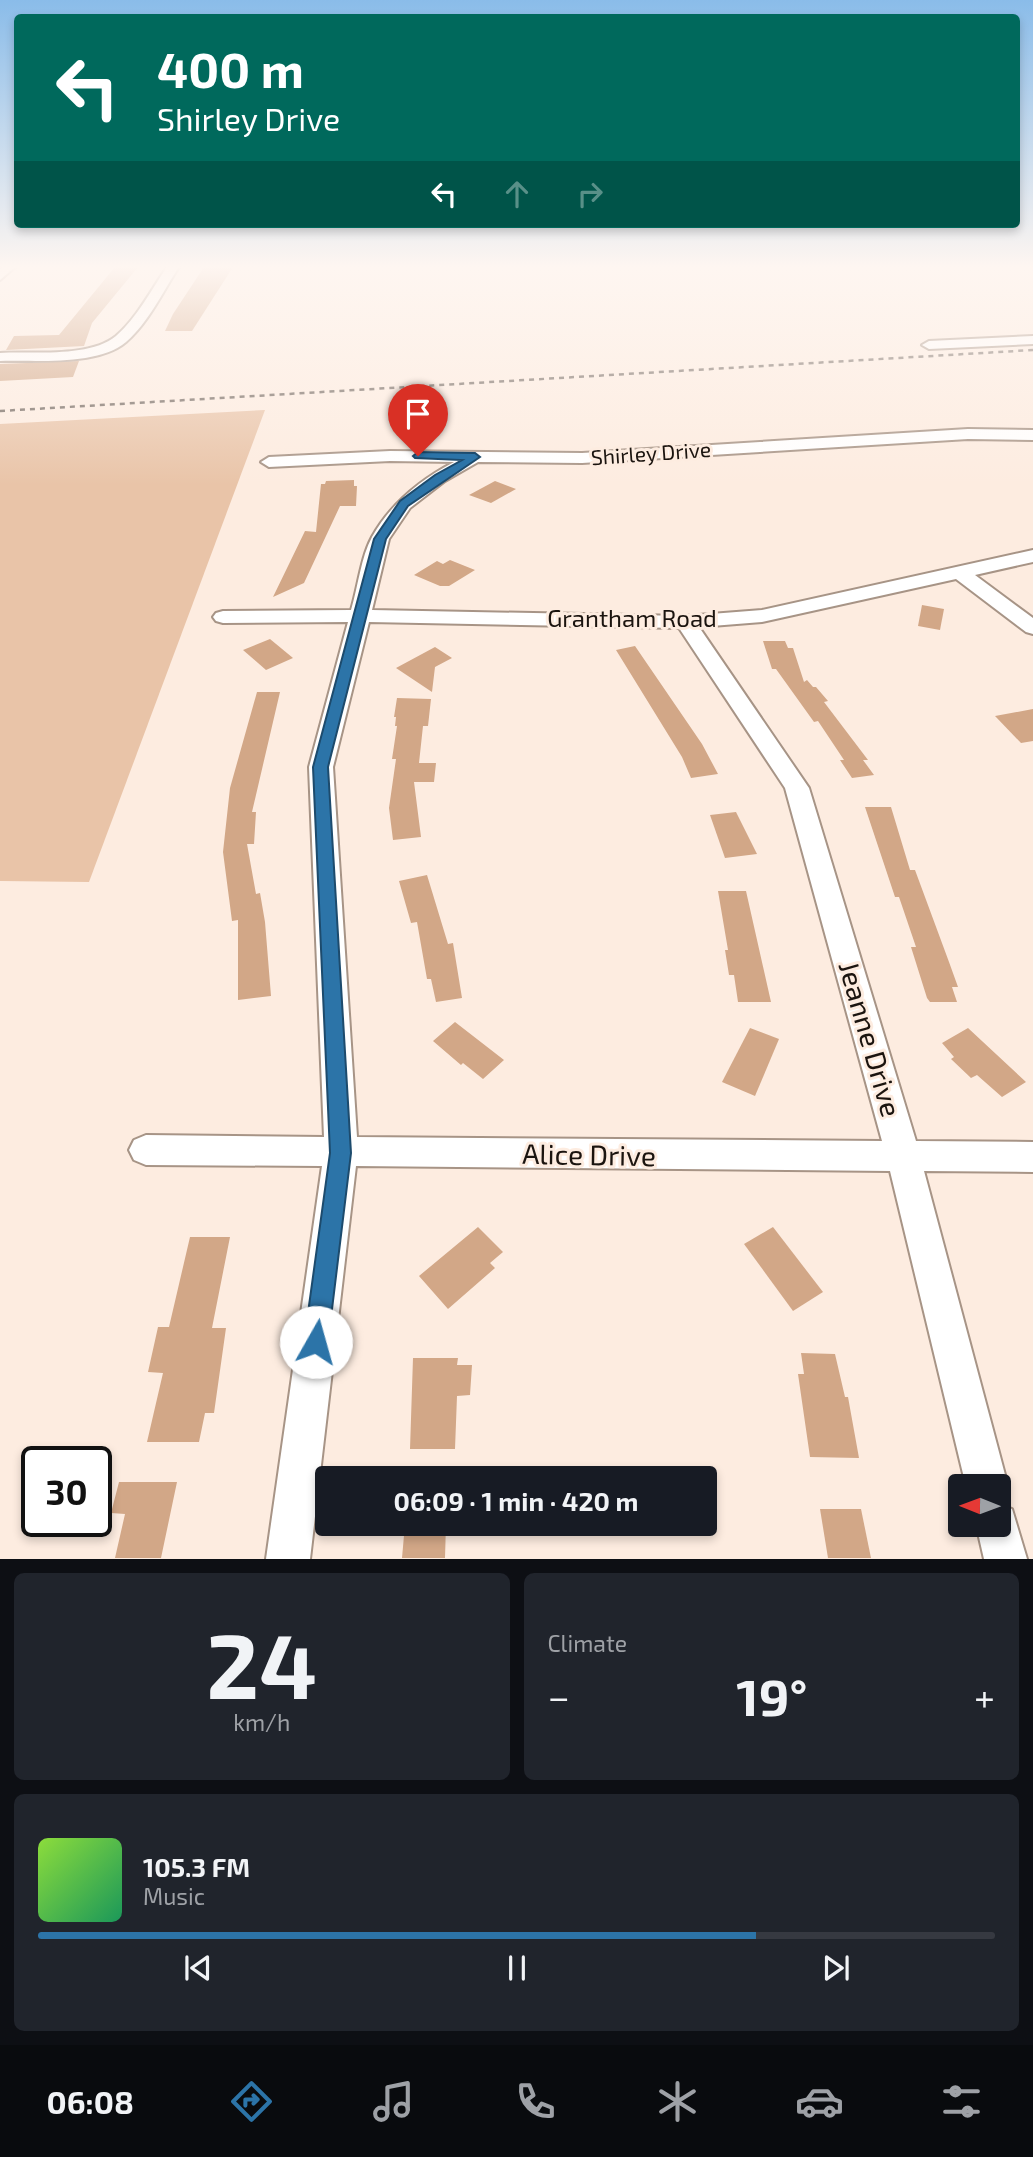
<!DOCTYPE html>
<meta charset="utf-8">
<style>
body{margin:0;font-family:"Exo 2",sans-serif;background:#20242c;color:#f1f3f6;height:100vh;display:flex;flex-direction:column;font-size:26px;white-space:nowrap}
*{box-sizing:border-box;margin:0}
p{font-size:23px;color:#9ea1a6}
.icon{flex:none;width:38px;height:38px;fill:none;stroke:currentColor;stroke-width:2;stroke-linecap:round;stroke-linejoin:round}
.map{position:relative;height:1559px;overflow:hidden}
.details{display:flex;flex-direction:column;gap:14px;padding:14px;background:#0d0f14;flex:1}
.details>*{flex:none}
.top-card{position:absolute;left:14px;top:14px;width:1006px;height:214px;border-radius:7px;box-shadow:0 4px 10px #0003;background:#00695c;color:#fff;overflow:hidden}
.needle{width:46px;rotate:271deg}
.controls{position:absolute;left:948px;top:1474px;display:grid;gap:14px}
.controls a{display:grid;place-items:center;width:63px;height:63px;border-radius:7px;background:#171b24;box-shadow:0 4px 10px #0003;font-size:35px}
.speed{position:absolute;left:21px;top:1446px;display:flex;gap:14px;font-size:35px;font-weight:700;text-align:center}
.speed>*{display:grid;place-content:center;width:91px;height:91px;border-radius:50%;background:#171b24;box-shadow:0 4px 10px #0003;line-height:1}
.speed .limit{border:4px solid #111;border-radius:10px;background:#fff;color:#111}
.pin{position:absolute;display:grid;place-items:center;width:60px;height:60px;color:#fff;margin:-72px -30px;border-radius:50% 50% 50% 0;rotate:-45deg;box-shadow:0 0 7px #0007}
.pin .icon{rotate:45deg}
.me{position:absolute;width:77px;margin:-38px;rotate:7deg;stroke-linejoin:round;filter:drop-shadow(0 0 5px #0008)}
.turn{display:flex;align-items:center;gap:24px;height:147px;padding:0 28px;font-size:32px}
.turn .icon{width:91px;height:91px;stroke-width:2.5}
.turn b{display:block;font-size:49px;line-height:60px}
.lanes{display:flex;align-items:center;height:66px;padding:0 28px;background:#0003;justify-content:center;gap:35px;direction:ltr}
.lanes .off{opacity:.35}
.big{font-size:52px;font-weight:700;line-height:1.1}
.details .tile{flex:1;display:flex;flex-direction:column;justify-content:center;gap:10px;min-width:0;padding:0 24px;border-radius:10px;background:#20242c}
.details .dial{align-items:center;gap:0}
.dial b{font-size:91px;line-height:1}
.song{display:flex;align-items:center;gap:21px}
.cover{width:84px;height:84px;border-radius:10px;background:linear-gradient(135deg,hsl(90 70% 55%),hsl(150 70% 35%))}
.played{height:7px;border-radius:4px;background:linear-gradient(90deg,#2c74a8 75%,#363941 75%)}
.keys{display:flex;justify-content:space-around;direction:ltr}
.heat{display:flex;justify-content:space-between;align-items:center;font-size:38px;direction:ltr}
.details .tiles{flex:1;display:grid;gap:14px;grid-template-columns:1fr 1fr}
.tile:last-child{grid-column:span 2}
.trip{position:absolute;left:315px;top:1466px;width:402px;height:70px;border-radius:7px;background:#171b24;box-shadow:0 4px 10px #0003;font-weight:700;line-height:70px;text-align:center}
.tabs{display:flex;height:112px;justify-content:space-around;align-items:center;background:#090b0e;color:#9ea1a6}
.tabs .icon{width:49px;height:49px}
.tabs .on{color:#2c74a8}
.tabs b{font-size:32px;color:#f1f3f6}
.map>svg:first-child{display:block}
</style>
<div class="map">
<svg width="1033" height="1559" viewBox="0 0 1033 1559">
<rect width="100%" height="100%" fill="#fdece0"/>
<polygon fill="#e9c4a8" points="265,410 89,882 0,881 0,424"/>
<g fill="#d2a787">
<polygon points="115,267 138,267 92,323 84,346 6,350 14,336 59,335"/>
<polygon points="204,267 233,267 192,331 165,331 173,314"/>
<polygon points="79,361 73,377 0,381 0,364"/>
<polygon points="354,480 354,486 357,486 356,506 340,506 304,583 273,597 305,531 316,532 321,484 325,484 326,481"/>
<polygon points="495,481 516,489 491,503 469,495"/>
<polygon points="450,560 475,570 449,586 440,586 414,575 437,561 443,564"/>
<polygon points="922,605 944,609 940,630 918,626"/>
<polygon points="270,639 293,658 266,670 243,650"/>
<polygon points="763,641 785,641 788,648 793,648 804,682 807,680 813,687 816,687 828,701 824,702 868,760 863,760 874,775 852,778 840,760 844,760 818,721 814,722 776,669 772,669"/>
<polygon points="635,646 702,744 718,774 691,778 682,757 616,650"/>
<polygon points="435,647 452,658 435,667 432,692 396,668"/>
<polygon points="257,692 280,692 252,812 256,812 254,844 247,844 256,894 260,893 265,922 271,996 238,1000 238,920 232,921 223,852 230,788"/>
<polygon points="397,698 431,699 428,726 423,726 419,763 436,763 434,782 414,782 421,837 393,840 389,808 396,759 392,759 397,726 395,726 396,717 394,717"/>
<polygon points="1033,709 1033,741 1021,743 995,716"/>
<polygon points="865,807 891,807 910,870 915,870 949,962 958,987 952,987 957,1002 930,1002 927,998 911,947 916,947 899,897 895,897"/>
<polygon points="736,812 757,854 725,858 710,815"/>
<polygon points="427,875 448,944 453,943 462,998 436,1002 431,979 427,979 417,922 411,923 399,881"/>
<polygon points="718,891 746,891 771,1002 738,1002 734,975 729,975 725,950 728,950"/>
<polygon points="455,1022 504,1060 483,1079 463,1063 461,1065 433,1041"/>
<polygon points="750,1028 779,1039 755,1096 722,1082"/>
<polygon points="968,1028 1026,1082 1002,1097 977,1075 971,1078 951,1059 954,1057 942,1043"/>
<polygon points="478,1227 503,1252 490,1263 495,1268 448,1309 419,1276"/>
<polygon points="773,1227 823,1292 793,1311 744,1244"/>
<polygon points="190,1237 230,1237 212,1328 226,1328 214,1413 205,1413 199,1442 147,1442 163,1373 148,1372 158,1327 169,1327"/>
<polygon points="801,1353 835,1354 845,1397 848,1397 859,1458 810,1457 798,1374 804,1374"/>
<polygon points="413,1358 458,1358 457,1365 472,1365 470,1395 457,1396 455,1449 410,1449"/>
<polygon points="119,1482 177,1482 161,1558 115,1558 125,1514 111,1513"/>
<polygon points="820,1509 861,1509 871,1558 828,1558"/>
<polygon points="405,1524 446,1524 445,1558 402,1558"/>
</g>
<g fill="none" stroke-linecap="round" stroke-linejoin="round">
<defs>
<g id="minor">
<polygon points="3,267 15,267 0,280 0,269"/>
<path d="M167,267H179C163,291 149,322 126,342C98,366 36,360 0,361V353C33,351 89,358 116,336C137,318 151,290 167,267Z"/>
<polygon points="1033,336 1033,344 929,349 922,345 929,341"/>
<path d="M968,429L1033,430V440L968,439L582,463L478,462L445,481L410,508L389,539L372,610L685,616L762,610L1033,550V562L975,575L1033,618V634L1026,632L956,579L762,622L699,627L809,788L916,1141L1033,1142V1172L924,1171L1008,1486L1002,1501L999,1502V1486H966L890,1171L356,1166L310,1559H266L322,1166L146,1165L134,1160L129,1150L134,1140L146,1135L324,1137L309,767L348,622L223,623L216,621L213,617L216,613L223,611L351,610C358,587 361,557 372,537C391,503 420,480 454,462L390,461L269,467L261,462L269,457L390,451L582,453ZM369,622L679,628L785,788L882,1141L357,1137L333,767Z"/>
<polygon points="999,1504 1012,1509 1027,1559 984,1559 976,1524 999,1524"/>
</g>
</defs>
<use href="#minor" stroke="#a79486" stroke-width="4"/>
<use href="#minor" fill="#fff" fill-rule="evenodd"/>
<polyline stroke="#6f645c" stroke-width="2.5" stroke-dasharray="5 5" stroke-linecap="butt" points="0,411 1033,350"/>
</g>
<linearGradient id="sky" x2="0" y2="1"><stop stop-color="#8abce9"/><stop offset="0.55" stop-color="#fef6f1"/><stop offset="1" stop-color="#fef6f1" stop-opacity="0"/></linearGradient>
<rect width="1033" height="485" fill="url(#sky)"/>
<polygon fill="#2c74a8" stroke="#1d4b6d" stroke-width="2" points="418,452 475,453 480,457 408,506 386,539 328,767 351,1153 328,1342 325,1351 316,1355 307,1351 304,1342 330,1153 313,767 374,539 400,501 435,475 462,460 415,458 413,456"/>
<g text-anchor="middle" stroke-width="6" stroke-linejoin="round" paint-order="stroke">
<g font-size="21" fill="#1b140f" stroke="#fdece0">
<text transform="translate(651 454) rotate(-4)" y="7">Shirley Drive</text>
</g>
<g font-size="24" fill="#1b140f" stroke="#fdece0">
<text x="632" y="627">Grantham Road</text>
</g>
<g font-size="28" fill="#1b140f" stroke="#fdece0">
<text transform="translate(870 1039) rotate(74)" y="10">Jeanne Drive</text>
<text transform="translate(589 1155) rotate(1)" y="10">Alice Drive</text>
</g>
</g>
</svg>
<div class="controls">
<a><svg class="needle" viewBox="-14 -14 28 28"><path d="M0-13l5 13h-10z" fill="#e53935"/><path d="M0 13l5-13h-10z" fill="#9ea1a6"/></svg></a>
</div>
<div class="speed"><div class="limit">30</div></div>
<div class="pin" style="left:418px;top:456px;background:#d93025"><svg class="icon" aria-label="arrive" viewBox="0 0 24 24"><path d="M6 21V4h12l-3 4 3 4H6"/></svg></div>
<svg class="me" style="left:316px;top:1342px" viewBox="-20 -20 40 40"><circle r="19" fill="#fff"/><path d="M0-13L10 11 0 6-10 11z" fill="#2c74a8"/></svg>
<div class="trip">06:09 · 1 min · 420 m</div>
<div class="top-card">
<div class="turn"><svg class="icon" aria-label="left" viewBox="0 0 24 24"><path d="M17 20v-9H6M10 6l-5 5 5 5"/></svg><div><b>400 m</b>Shirley Drive</div></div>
<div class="lanes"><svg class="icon" aria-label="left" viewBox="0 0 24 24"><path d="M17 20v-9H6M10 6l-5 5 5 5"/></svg><svg class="icon off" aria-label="ahead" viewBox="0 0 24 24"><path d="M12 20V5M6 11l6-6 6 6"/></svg><svg class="icon off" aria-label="right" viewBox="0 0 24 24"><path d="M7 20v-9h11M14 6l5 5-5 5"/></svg></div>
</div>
</div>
<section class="details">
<div class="tiles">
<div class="tile dial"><b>24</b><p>km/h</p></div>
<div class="tile"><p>Climate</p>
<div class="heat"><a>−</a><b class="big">19°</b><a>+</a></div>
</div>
<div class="tile">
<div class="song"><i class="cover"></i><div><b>105.3 FM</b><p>Music</p></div></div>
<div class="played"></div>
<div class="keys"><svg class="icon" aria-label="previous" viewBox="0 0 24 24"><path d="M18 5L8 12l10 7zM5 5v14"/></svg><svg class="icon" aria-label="pause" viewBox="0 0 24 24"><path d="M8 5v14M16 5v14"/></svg><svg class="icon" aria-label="next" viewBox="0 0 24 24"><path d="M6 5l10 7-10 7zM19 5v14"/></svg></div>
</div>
</div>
</section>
<nav class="tabs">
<b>06:08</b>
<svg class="icon on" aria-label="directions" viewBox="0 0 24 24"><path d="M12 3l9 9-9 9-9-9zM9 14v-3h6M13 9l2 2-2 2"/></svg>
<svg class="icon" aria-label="music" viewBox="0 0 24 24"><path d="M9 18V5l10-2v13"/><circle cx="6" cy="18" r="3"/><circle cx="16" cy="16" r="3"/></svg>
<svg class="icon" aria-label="phone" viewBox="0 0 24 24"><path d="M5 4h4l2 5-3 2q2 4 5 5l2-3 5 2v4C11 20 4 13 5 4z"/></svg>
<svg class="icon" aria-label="climate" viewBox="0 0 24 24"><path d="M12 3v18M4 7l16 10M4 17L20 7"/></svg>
<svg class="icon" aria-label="car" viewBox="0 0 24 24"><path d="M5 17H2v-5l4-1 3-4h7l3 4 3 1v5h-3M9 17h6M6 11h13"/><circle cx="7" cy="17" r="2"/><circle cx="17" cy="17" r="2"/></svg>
<svg class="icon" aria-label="filters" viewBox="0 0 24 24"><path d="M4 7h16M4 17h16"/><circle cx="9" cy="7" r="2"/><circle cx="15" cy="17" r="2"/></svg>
</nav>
